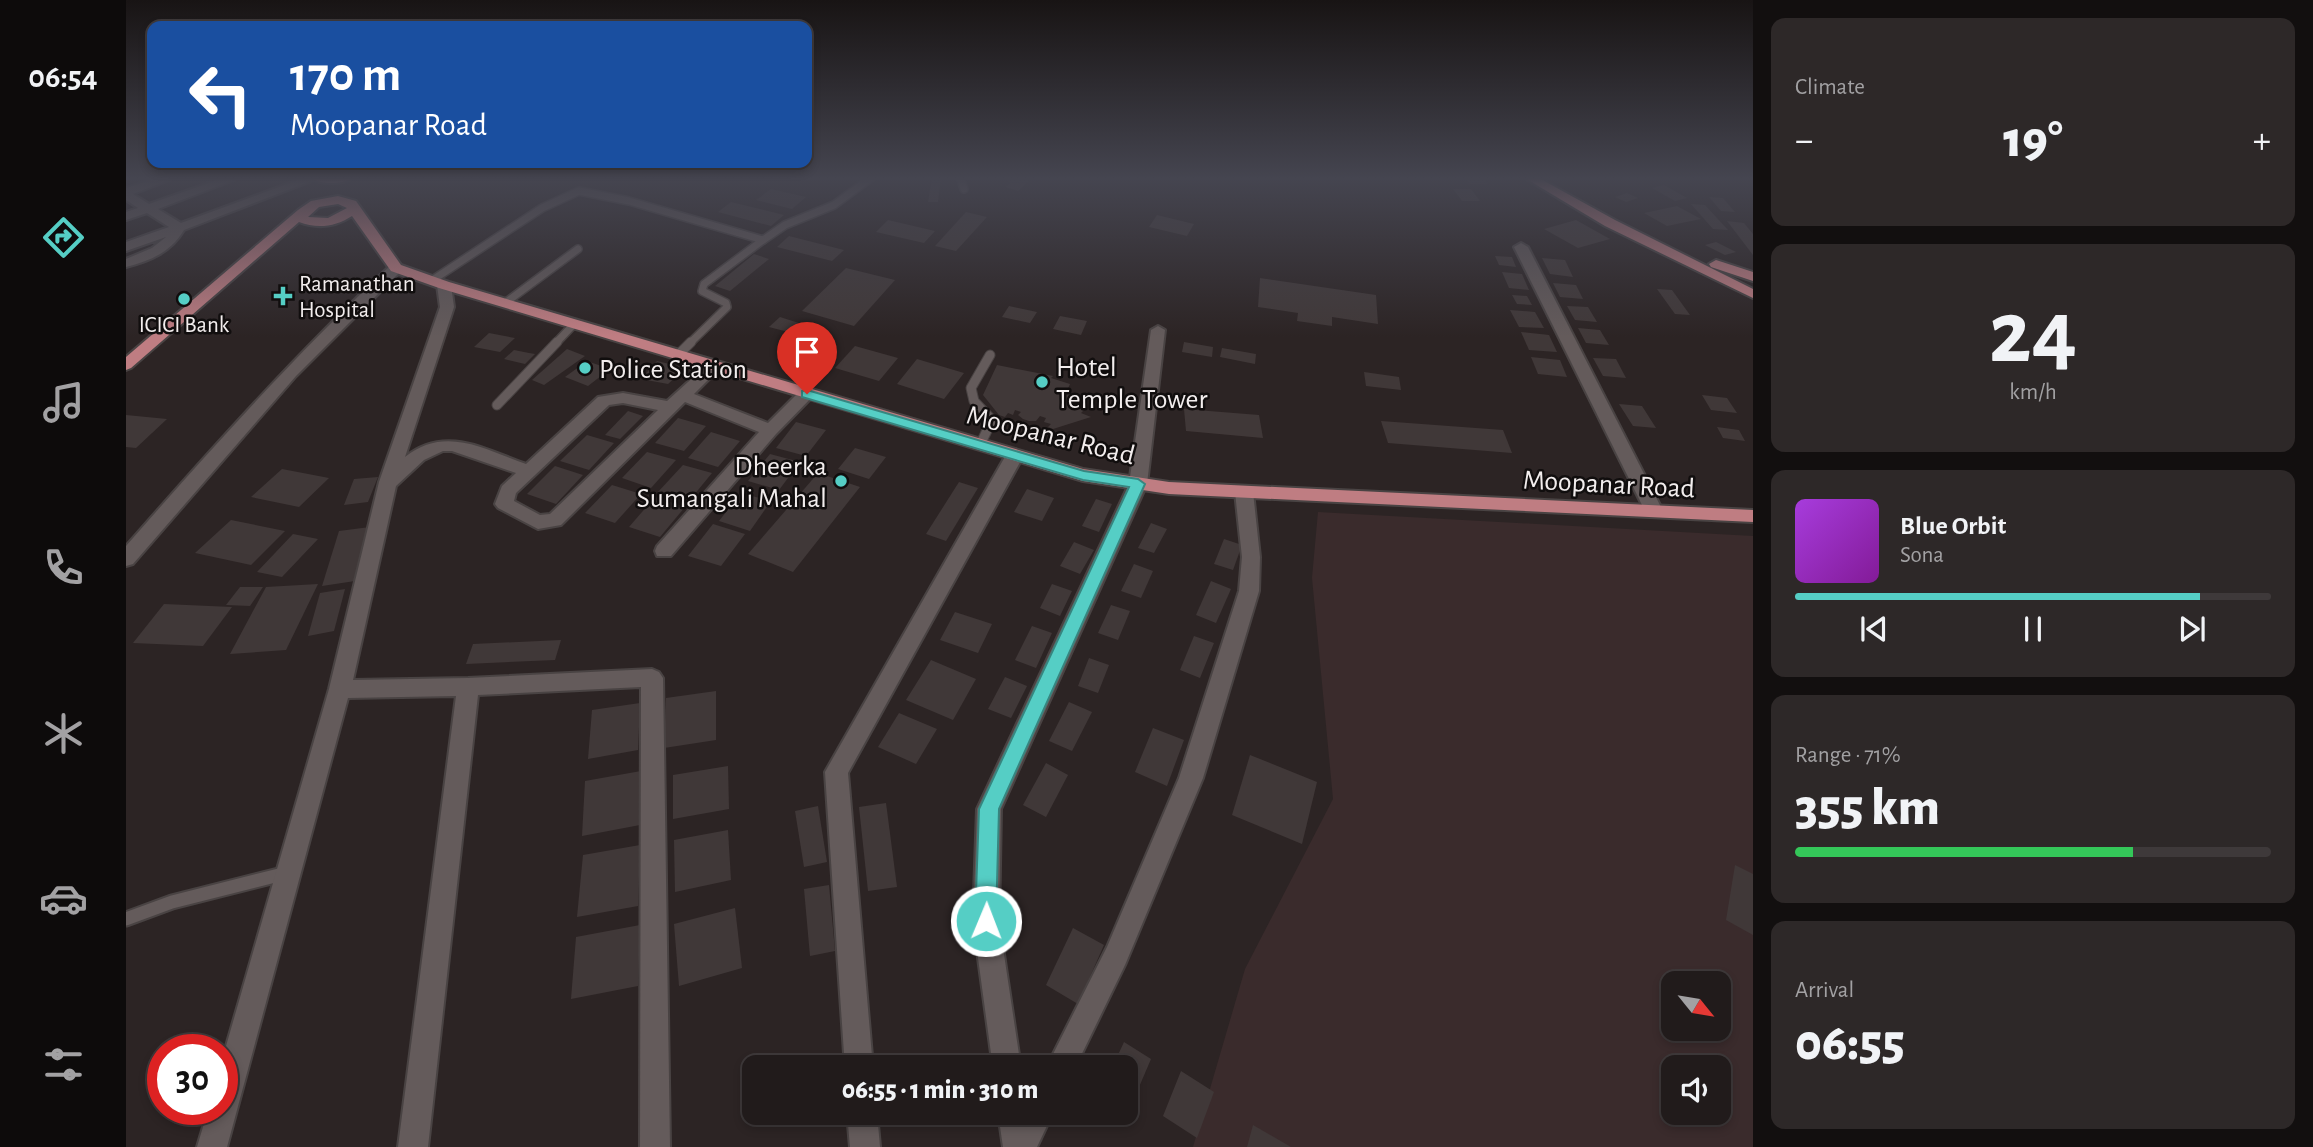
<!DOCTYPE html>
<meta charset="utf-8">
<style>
body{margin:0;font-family:"Alegreya Sans",sans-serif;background:#2d2828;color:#f1f3f6;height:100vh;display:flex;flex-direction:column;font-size:26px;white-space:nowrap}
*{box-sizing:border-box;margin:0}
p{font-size:23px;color:#a2a1a3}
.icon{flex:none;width:38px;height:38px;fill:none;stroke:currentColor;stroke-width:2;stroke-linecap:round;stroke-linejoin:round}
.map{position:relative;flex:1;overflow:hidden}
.drawer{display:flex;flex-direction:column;gap:18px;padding:18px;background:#120f0f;width:560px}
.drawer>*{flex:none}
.hud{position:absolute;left:21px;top:21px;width:665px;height:147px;border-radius:14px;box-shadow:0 4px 10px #0003,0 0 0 2px #3e393a;background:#1a4fa0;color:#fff;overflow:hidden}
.needle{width:46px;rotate:120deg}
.buttons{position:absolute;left:1535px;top:971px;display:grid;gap:14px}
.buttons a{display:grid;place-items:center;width:70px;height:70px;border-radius:14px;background:#211b1b;box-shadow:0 4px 10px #0003,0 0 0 2px #3e393a;font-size:35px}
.speed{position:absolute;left:21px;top:1034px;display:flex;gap:14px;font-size:35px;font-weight:700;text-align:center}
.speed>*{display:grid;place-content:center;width:91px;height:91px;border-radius:50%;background:#211b1b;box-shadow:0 4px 10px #0003,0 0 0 2px #3e393a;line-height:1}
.speed .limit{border:10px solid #d22;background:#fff;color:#111}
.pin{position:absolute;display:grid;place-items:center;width:60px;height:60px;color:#fff;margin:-72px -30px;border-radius:50% 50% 50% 0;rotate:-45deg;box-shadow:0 0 7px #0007}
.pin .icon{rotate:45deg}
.me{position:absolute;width:77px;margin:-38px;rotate:1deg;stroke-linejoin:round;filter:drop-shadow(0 0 5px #0008)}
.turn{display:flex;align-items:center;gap:24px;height:147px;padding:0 28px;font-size:32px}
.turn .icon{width:91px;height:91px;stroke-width:2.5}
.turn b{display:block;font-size:49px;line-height:60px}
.big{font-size:52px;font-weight:800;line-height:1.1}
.drawer .tile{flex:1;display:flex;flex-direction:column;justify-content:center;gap:10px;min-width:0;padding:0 24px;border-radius:14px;background:#2d2828}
.drawer .dial{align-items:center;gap:0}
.dial b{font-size:91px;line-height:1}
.song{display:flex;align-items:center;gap:21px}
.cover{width:84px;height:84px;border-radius:10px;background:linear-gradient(135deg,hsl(280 70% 55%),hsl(290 70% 35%))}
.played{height:7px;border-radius:4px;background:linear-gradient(90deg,#55cec5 85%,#3e393a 85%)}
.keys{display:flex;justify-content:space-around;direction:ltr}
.heat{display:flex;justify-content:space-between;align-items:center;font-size:38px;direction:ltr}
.charge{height:10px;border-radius:5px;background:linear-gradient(90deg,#34c759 71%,#3e393a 0)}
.trip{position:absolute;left:616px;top:1055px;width:396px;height:70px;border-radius:14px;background:#211b1b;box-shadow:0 4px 10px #0003,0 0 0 2px #3e393a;font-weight:800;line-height:70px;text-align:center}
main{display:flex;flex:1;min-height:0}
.tab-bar{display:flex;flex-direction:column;width:126px;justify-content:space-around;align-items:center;background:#0d0b0b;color:#a2a1a3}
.tab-bar .icon{width:49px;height:49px}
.tab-bar .on{color:#55cec5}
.tab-bar b{font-size:32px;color:#f1f3f6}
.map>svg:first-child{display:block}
</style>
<main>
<nav class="tab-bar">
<b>06:54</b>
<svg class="icon on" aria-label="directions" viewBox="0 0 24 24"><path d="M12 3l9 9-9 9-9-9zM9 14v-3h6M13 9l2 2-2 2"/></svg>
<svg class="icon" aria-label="music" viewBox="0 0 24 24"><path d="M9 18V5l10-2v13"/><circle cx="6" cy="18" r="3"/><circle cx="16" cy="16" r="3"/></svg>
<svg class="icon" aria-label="phone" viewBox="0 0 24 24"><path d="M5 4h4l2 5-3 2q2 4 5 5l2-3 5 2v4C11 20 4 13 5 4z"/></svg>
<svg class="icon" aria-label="climate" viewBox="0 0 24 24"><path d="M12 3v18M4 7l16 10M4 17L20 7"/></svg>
<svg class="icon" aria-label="car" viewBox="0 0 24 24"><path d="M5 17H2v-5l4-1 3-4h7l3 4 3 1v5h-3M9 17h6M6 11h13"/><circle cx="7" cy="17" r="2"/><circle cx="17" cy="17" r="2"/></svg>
<svg class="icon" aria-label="filters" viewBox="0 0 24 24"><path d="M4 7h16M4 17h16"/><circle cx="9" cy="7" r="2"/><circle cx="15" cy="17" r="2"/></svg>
</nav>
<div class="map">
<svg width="1627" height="1147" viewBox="0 0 1627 1147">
<rect width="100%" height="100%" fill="#2c2424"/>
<path fill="#3a2b2c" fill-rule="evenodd" d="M1192,512L1627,536V1147H1067L1119,969L1207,799L1186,578ZM1547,984H1592V1029H1547ZM1547,1068H1592V1113H1547Z"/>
<g fill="#403838">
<polygon points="806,177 815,177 812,202 802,202"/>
<polygon points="880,177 903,177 905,179 892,191 880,187 884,183"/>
<polygon points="1337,177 1356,177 1362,184 1343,184"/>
<polygon points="1538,185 1561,198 1549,201 1526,188"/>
<polygon points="645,189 680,197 666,209 630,200"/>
<polygon points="1327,189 1345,189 1354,201 1336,201"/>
<polygon points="1501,193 1512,198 1500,202 1489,197"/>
<polygon points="1583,197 1597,198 1609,212 1595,211"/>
<polygon points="605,202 658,215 645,226 592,212"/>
<polygon points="1565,204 1579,205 1602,230 1587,229"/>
<polygon points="1551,206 1575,219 1541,226 1518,213"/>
<polygon points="840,212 861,217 830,251 809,246"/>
<polygon points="1031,215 1068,224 1061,236 1023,227"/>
<polygon points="762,220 809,231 798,243 750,232"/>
<polygon points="1450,220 1484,239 1452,248 1418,229"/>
<polygon points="1601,221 1618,223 1627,234 1627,255"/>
<polygon points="663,236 718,250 706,261 651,247"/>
<polygon points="1590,242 1610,252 1599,255 1579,245"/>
<polygon points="628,254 643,259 604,291 589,286"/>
<polygon points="1369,256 1386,257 1390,267 1373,265"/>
<polygon points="1416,258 1439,260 1447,277 1424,274"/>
<polygon points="720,268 769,280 728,326 676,311"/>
<polygon points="1376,272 1396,274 1403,290 1383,288"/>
<polygon points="1134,278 1250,295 1252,324 1206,317 1206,326 1171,321 1172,313 1132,307"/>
<polygon points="1427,283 1450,285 1457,299 1434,297"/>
<polygon points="1531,289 1546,290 1564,315 1549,314"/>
<polygon points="1386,295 1401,296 1406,305 1391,304"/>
<polygon points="883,306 911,312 904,323 876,317"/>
<polygon points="1441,306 1462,307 1471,322 1449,320"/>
<polygon points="1384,310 1409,312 1418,328 1393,327"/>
<polygon points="934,316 961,321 955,335 927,329"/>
<polygon points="654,317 676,324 666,333 643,327"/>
<polygon points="1452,328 1474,330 1483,345 1460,343"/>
<polygon points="1395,332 1423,335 1431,352 1403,350"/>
<polygon points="363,333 389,338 374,352 348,347"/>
<polygon points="1058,342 1087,347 1086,357 1056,352"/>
<polygon points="729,346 772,358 753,381 709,368"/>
<polygon points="1096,348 1130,354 1129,364 1094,357"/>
<polygon points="441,349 459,356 418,385 406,380"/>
<polygon points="388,350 403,353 409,354 399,364 378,359"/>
<polygon points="1405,357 1434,360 1441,377 1412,374"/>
<polygon points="1467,358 1490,359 1500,378 1477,376"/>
<polygon points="791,359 838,373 818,399 771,384"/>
<polygon points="461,361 484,369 462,386 439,377"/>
<polygon points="531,361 560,368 542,384 515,379"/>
<polygon points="871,365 927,376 925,378 944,384 940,393 944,394 942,397 949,399 947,403 958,410 955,413 965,417 927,429 922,427 925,424 918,422 920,418 914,416 910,421 903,421 897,419 892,415 895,412 889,410 887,415 882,413 879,417 873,415 857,395"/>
<polygon points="1238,372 1273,377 1275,390 1240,386"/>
<polygon points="1576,395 1601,398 1611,413 1585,410"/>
<polygon points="1493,404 1516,406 1530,428 1507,426"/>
<polygon points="1058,409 1133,415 1137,438 1060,431"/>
<polygon points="502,411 517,416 494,439 479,435"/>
<polygon points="0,415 41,419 10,448 0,447"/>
<polygon points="552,418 580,426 558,451 529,443"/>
<polygon points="1255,421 1377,430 1386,453 1262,443"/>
<polygon points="670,422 700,430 680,456 650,448"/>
<polygon points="1591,427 1613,430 1619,441 1597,438"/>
<polygon points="585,432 614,441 592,467 562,458"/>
<polygon points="461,435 488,443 463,470 434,461"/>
<polygon points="729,448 760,457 743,479 712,469"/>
<polygon points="521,452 550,460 525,488 496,478"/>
<polygon points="644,454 674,462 653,490 622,481"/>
<polygon points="557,465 586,473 563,501 532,492"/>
<polygon points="429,466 457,475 430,504 401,494"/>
<polygon points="156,469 203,478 173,507 125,497"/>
<polygon points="692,473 734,487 667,572 622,554"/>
<polygon points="252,477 242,502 218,505 228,479"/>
<polygon points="833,482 852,488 820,541 800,534"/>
<polygon points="486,485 515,494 489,523 459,513"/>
<polygon points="901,489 928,498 916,521 888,512"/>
<polygon points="615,493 645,501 624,531 593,521"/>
<polygon points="529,497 559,507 534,537 503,527"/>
<polygon points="970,499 986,504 973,532 956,526"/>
<polygon points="105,520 159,531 125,565 69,553"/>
<polygon points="1025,523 1041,529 1028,553 1012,548"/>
<polygon points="587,524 619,534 595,566 562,556"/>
<polygon points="244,527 229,581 196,586 213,531"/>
<polygon points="167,534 192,539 156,577 131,572"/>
<polygon points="1098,539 1116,545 1107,570 1088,564"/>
<polygon points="948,542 968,550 954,574 934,566"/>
<polygon points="1008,564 1027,571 1015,598 995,591"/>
<polygon points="1085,581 1105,589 1090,623 1070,615"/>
<polygon points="192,584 160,650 104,654 140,587"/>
<polygon points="926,584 946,591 934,616 914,608"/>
<polygon points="114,587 137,587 124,606 100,605"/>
<polygon points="219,589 208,631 182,636 194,593"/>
<polygon points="38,604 106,607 77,646 7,643"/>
<polygon points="985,605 1004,611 992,640 972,633"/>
<polygon points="829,612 866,624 852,653 814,640"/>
<polygon points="906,626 926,633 910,668 889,660"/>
<polygon points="1068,636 1088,643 1074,678 1054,670"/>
<polygon points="435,640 429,660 340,664 347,644"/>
<polygon points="963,658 983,665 972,693 952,686"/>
<polygon points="805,660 850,679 827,720 780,700"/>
<polygon points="879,677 901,686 885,718 862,709"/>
<polygon points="590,691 590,740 538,748 540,698"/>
<polygon points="943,702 966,712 946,751 923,741"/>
<polygon points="514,703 512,750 462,759 466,710"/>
<polygon points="773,713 811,729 790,764 752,747"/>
<polygon points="1027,728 1058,740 1041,786 1009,772"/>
<polygon points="1124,755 1191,782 1176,844 1106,815"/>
<polygon points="920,763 942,775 920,817 897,805"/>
<polygon points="602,766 603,809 547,819 547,775"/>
<polygon points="515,771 514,825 456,836 459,781"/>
<polygon points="760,803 771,887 742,891 733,807"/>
<polygon points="692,806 701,862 678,867 669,811"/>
<polygon points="602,830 605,880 549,892 548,840"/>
<polygon points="514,845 512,906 451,917 457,855"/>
<polygon points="1609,865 1627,874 1627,935 1600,920"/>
<polygon points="703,885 709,951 684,956 678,889"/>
<polygon points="609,908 616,968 553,986 548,924"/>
<polygon points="514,925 512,986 445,999 450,937"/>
<polygon points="947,928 978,945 952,1004 920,985"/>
<polygon points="998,1042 1025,1059 1007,1101 999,1096 999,1068 986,1068"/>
<polygon points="1055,1071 1088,1092 1071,1138 1037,1116"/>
<polygon points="1127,1125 1165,1147 1121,1147"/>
</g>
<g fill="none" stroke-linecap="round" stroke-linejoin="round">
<defs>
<g id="service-far2">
<polyline points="834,177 838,189"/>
<polyline points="637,240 659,225 708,205 746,177"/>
<polyline points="305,281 416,208 453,191 503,201 637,240 578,284 576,291 600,303 601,307 563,344"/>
<polyline points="379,303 452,249"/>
<polyline points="429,344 448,324"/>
</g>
<g id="service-far1">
<polyline points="552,355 565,342"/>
<polyline points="371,405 431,342"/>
<polyline points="854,445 866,420 848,401 845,388 864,355"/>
</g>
<polyline id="service" points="0,919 46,902 161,873"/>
<g id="minor">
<path d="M34,177H51L7,194L23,204L100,177H116L32,209L55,223L180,177H196L58,230C45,252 24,261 0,267V259L26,248L40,237L0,251V242L43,227L21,213L0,220V212L12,208L0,200V188Z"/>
<polygon points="1395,243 1402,247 1537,511 1534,516 1522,516 1519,511 1388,247"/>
<path d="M270,264L277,268L275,271L170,376L7,564L0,566V546C85,449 171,353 265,265Z"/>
<path d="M318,281L325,285L328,307L279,457C319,425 358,449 400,464L472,397L497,393L541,401L583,363L588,361L596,366L568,394L642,423L675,390H687L689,394L650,434L545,556H531L529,551L531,546L633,432L559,402L435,525L412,529L372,508L369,504L376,486L390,473L326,451H317L298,460L270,486L227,680L342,678L526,669L533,672L537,678L544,1147H514L515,687L352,695L302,1147H272L330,696L222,698L101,1147H71L82,1110H96V1060L203,689L253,482L314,307L311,285ZM497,403L532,410L424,514L414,515L388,501L390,493L483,405Z"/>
<polygon points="1032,326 1039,330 1021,484 875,809 873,921 895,1068 867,1068 847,921 851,809 1003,484 1025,330"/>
<polygon points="889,449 898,455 722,773 747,1068 719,1068 699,772 880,455"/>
<polygon points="1118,486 1127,492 1134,557 1133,591 1077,778 999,965 949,1068 920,1068 981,947 1053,778 1113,591 1116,557 1109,492"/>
<polygon points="721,1113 751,1113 754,1147 724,1147"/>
<polygon points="872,1113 927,1113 911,1147 877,1147"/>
</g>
<g id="primary">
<path d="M183,177H228C216,185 195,185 183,177Z"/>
<polygon points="1397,177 1411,177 1489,220 1627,289 1627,298 1479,226"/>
<path d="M212,196L230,201L275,265L323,282L957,469L1043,482L1627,510V522L1043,494L957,481L313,288L265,271L226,216C209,227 191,229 173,222L5,368L0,370V357L172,210L185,201ZM212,204L221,208L202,218L182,217L193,207Z"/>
<polygon points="1590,260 1627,272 1627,281 1585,267 1583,264"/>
</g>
</defs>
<use href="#service-far2" stroke="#494343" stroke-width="10"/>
<use href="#service-far1" stroke="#494343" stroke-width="11"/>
<use href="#service" stroke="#494343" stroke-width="17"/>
<use href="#minor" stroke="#494343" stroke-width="4"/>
<use href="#primary" stroke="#494343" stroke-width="4"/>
<use href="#service-far2" stroke="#645b5b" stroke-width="7"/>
<use href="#service-far1" stroke="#645b5b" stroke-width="9"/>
<use href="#service" stroke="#645b5b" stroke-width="13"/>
<use href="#minor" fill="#645b5b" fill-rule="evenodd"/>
<use href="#primary" fill="#bf7d82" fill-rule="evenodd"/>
</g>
<linearGradient id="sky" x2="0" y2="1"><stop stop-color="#181414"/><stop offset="0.53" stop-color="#454550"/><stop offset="1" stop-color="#454550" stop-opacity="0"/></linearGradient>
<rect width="1627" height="337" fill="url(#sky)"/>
<polygon fill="#55cec5" stroke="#378680" stroke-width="2" points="681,390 958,471 1012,479 1019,484 873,809 870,921 867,929 860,932 852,929 849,921 853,809 1003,487 957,480 676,397 676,391"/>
<g fill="#55cec5" stroke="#110e0e" stroke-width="2.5">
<path d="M153.5 285.5h7v7h7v7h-7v7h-7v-7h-7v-7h7z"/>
<circle cx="58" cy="299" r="7"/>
<circle cx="459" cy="368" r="7"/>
<circle cx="916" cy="382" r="7"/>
<circle cx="715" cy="481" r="7"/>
</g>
<g text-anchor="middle" stroke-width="5" stroke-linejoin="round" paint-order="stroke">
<g font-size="23" fill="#f2eded" stroke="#110e0e" text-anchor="start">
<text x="173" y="291">Ramanathan<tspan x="173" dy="26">Hospital</tspan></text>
<text x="58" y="332" text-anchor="middle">ICICI Bank</text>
</g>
<g font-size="28" fill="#f2eded" stroke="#110e0e" text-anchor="start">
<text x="930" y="376">Hotel<tspan x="930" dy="32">Temple Tower</tspan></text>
<text x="473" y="378">Police Station</text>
<text x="701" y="475" text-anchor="end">Dheerka<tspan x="701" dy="32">Sumangali Mahal</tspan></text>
</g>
<g font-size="28" fill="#f2eded" stroke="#110e0e">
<text transform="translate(925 434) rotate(14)" y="10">Moopanar Road</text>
<text transform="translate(1483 483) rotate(3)" y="10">Moopanar Road</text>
</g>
</g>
</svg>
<div class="buttons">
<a><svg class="needle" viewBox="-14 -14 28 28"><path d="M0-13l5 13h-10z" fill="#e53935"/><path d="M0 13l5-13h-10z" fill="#a2a1a3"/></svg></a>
<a><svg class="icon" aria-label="sound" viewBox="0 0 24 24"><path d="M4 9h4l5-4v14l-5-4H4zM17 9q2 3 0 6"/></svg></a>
</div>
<div class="speed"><div class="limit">30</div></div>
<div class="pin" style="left:681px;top:394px;background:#d93025"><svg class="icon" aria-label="arrive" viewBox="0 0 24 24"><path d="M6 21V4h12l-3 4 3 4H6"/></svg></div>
<svg class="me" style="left:860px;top:921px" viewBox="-20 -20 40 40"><circle r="17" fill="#55cec5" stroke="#fff" stroke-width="3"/><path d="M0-11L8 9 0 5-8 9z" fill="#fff"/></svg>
<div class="trip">06:55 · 1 min · 310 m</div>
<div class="hud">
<div class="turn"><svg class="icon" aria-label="left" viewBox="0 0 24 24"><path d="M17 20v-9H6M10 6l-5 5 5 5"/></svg><div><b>170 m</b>Moopanar Road</div></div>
</div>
</div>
<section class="drawer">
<div class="tile"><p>Climate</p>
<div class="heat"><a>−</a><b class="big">19°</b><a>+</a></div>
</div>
<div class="tile dial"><b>24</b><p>km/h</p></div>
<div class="tile">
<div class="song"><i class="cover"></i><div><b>Blue Orbit</b><p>Sona</p></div></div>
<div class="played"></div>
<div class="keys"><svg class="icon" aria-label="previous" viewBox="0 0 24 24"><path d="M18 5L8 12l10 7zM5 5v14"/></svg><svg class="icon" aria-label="pause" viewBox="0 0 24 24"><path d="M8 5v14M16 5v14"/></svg><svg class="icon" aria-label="next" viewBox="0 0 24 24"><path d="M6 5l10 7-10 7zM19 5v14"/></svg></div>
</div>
<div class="tile"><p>Range · 71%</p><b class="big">355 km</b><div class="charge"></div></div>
<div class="tile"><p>Arrival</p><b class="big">06:55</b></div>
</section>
</main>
